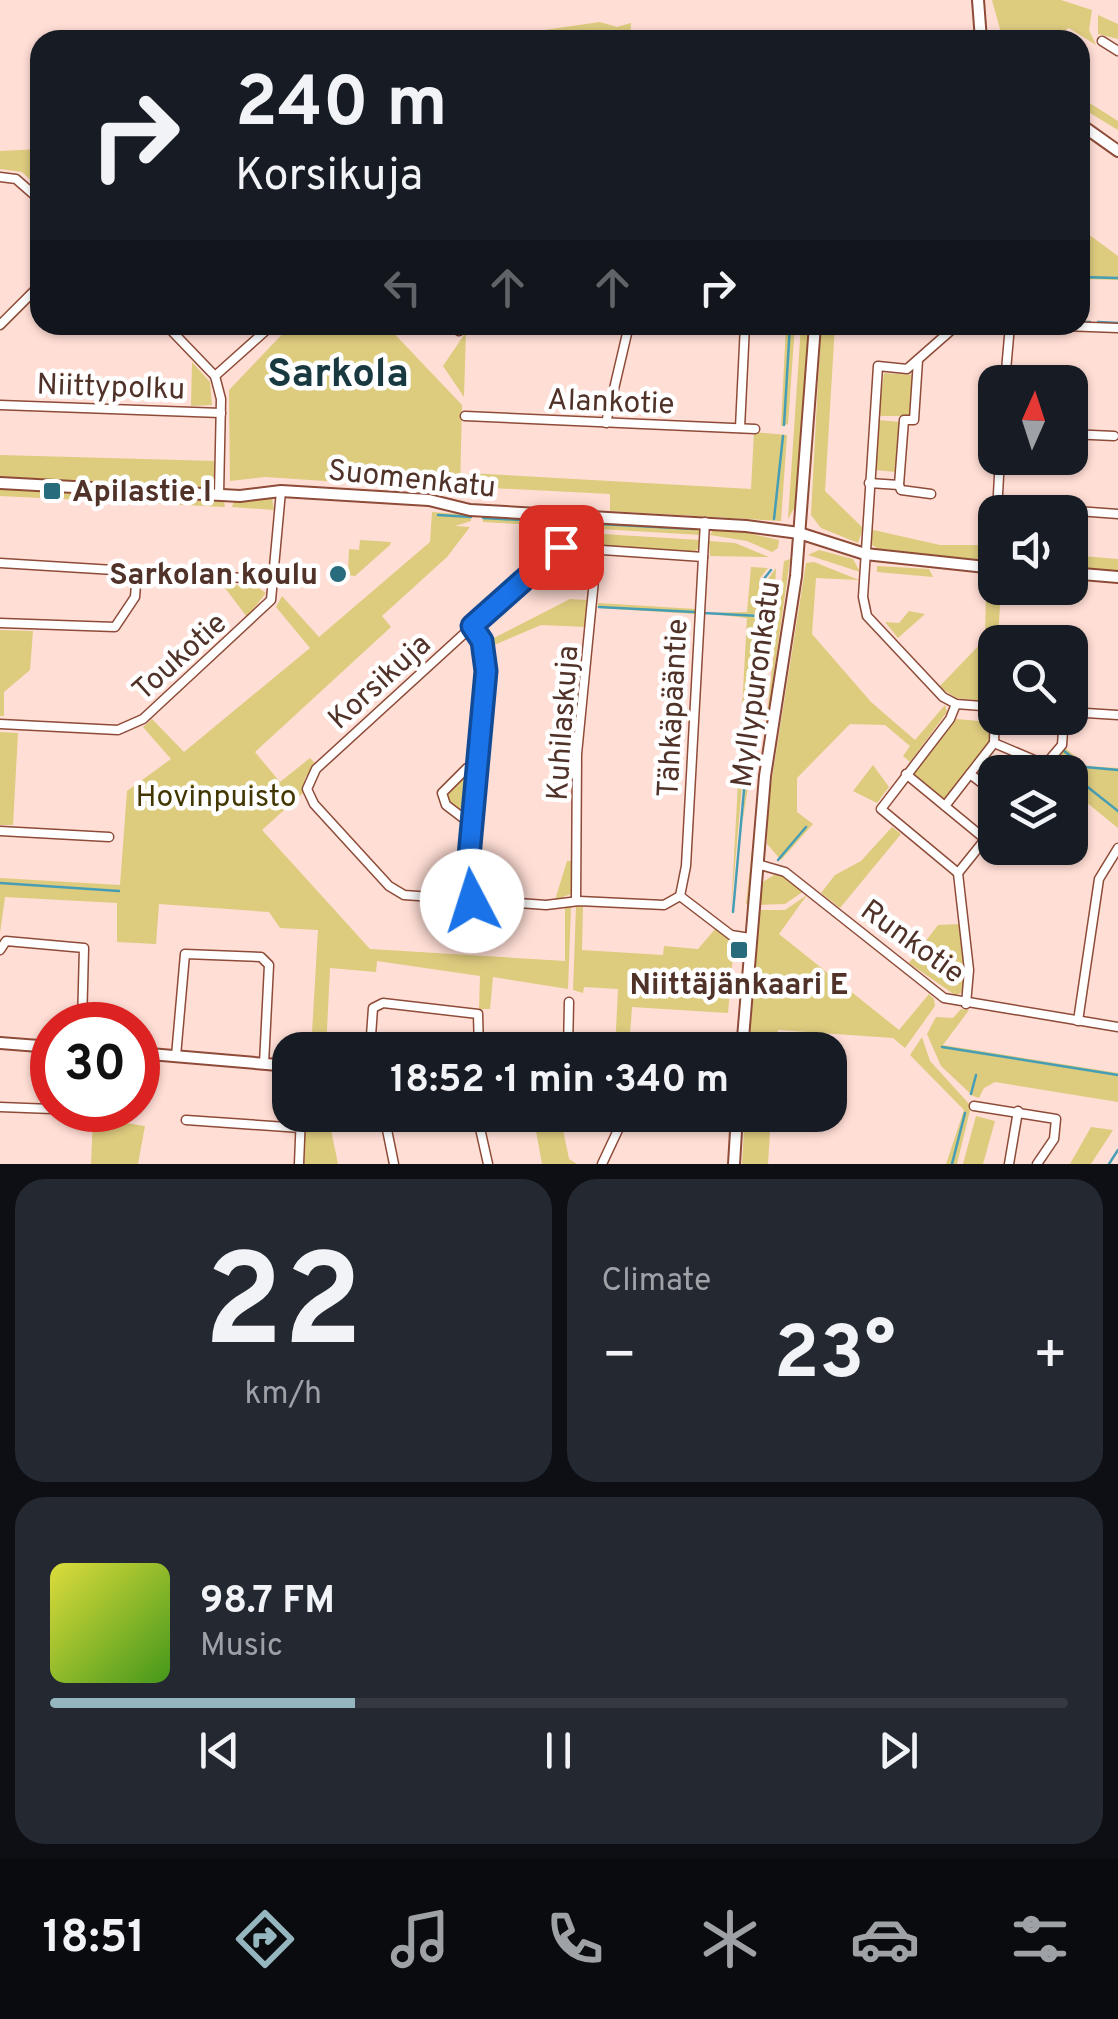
<!DOCTYPE html>
<meta charset="utf-8">
<style>
body{margin:0;font-family:Overpass,sans-serif;background:#242831;color:#f1f3f6;height:100vh;display:flex;flex-direction:column;font-size:38px;white-space:nowrap}
*{box-sizing:border-box;margin:0}
p{font-size:32px;color:#9ea1a6}
.icon{flex:none;width:55px;height:55px;fill:none;stroke:currentColor;stroke-width:2;stroke-linecap:round;stroke-linejoin:round}
.map{position:relative;height:1164px;overflow:hidden}
.drawer{display:flex;flex-direction:column;gap:15px;padding:15px;background:#0d0f14;flex:1}
.drawer>*{flex:none}
.hud{position:absolute;left:30px;top:30px;width:1060px;height:305px;border-radius:30px;box-shadow:0 2px 8px #0004;background:#171b24;color:#f1f3f6;overflow:hidden}
.needle{width:65px;rotate:3deg}
.controls{position:absolute;left:978px;top:365px;display:grid;gap:20px}
.controls a{display:grid;place-items:center;width:110px;height:110px;border-radius:20px;background:#171b24;box-shadow:0 2px 8px #0004;font-size:50px}
.speed{position:absolute;left:30px;top:1002px;display:flex;gap:20px;font-size:50px;font-weight:700;text-align:center}
.speed>*{display:grid;place-content:center;width:130px;height:130px;border-radius:50%;background:#171b24;box-shadow:0 2px 8px #0004;line-height:1}
.speed .limit{border:15px solid #d22;background:#fff;color:#111}
.pin{position:absolute;display:grid;place-items:center;width:85px;height:85px;color:#fff;margin:-42px;border-radius:20px;box-shadow:0 5px 15px #0006}
.me{position:absolute;width:110px;margin:-55px;rotate:355deg;stroke-linejoin:round;filter:drop-shadow(0 0 8px #0008)}
.turn{display:flex;align-items:center;gap:35px;height:210px;padding:0 40px;font-size:45px}
.turn .icon{width:130px;height:130px;stroke-width:2.5}
.turn b{display:block;font-size:70px;line-height:85px}
.lanes{display:flex;align-items:center;height:95px;padding:0 40px;background:#0003;justify-content:center;gap:50px;direction:ltr}
.lanes .off{opacity:.35}
.big{font-size:75px;font-weight:700;line-height:1.1}
.drawer .widget{flex:1;display:flex;flex-direction:column;justify-content:center;gap:15px;min-width:0;padding:0 35px;border-radius:30px;background:#242831}
.drawer .dial{align-items:center;gap:0}
.dial b{font-size:130px;line-height:1}
.song{display:flex;align-items:center;gap:30px}
.cover{width:120px;height:120px;border-radius:15px;background:linear-gradient(135deg,hsl(60 70% 55%),hsl(100 70% 35%))}
.played{height:10px;border-radius:5px;background:linear-gradient(90deg,#96b6bf 30%,#363941 30%)}
.keys{display:flex;justify-content:space-around;direction:ltr}
.heat{display:flex;justify-content:space-between;align-items:center;font-size:55px;direction:ltr}
.drawer .tiles{flex:1;display:grid;gap:15px;grid-template-columns:1fr 1fr}
.widget:last-child{grid-column:span 2}
.trip{position:absolute;left:272px;top:1032px;width:575px;height:100px;border-radius:30px;background:#171b24;box-shadow:0 2px 8px #0004;font-weight:700;line-height:100px;text-align:center}
.dock{display:flex;height:160px;justify-content:space-around;align-items:center;background:#090b0e;color:#9ea1a6}
.dock .icon{width:70px;height:70px}
.dock .on{color:#96b6bf}
.dock b{font-size:45px;color:#f1f3f6}
.map>svg:first-child{display:block}
</style>
<div class="map">
<svg width="1118" height="1164" viewBox="0 0 1118 1164">
<rect width="100%" height="100%" fill="#ffded5"/>
<g fill="#ddcb7e">
<polygon points="992,0 1061,0 1092,10 1089,30 1096,45 1069,28 1049,40 1003,40"/>
<polygon points="1098,15 1118,24 1118,39 1098,34"/>
<polygon points="600,22 617,27 631,23 630,40 574,36 505,40 502,36"/>
<polygon points="1080,97 1118,121 1118,130 1080,107"/>
<polygon points="40,149 40,189 22,172 0,169 0,151"/>
<polygon points="1080,228 1118,256 1118,280 1080,279"/>
<polygon points="291,325 386,325 462,405 460,490 265,477 230,481 229,390"/>
<polygon points="786,325 795,325 788,424 781,426"/>
<polygon points="801,325 809,325 796,505 788,519"/>
<polygon points="821,325 835,325 825,491 863,528 858,543 821,528 811,515"/>
<polygon points="466,332 464,397 443,366"/>
<polygon points="192,362 210,382 212,405 191,406"/>
<polygon points="884,373 913,375 911,416 878,416"/>
<polygon points="878,420 900,422 896,472 875,470"/>
<polygon points="754,432 787,435 781,521 610,511 610,494 492,488 483,497 468,487 468,473 751,489"/>
<polygon points="0,455 215,461 214,484 208,489 0,477"/>
<polygon points="0,488 224,501 225,507 0,496"/>
<polygon points="266,496 272,498 274,510 232,507 234,501"/>
<polygon points="432,512 471,515 471,521 455,526 470,527 447,557 382,616 391,627 255,752 280,782 310,758 316,764 305,778 303,793 262,830 370,949 565,961 565,908 571,907 568,989 493,977 490,1009 479,1009 480,976 377,961 376,972 330,968 326,1050 311,1050 318,930 280,928 269,912 159,904 156,944 117,942 117,903 5,897 0,933 0,878 120,885 127,791 171,759 143,727 152,719 184,752 310,648 276,607 282,596 319,637 430,542"/>
<polygon points="483,515 698,527 701,535 483,522"/>
<polygon points="725,528 779,540 778,548 772,552 747,541 710,535 713,530"/>
<polygon points="869,529 940,545 987,545 980,562 878,549 871,544"/>
<polygon points="527,530 547,532 555,546 525,571"/>
<polygon points="555,531 699,540 700,547 694,552 561,543"/>
<polygon points="360,540 391,542 390,545 355,576 348,575 349,549 359,550"/>
<polygon points="709,541 735,543 769,557 710,556"/>
<polygon points="819,550 853,559 860,572 808,555"/>
<polygon points="1070,555 1118,559 1118,571 1070,567"/>
<polygon points="790,559 760,772 748,904 746,904 784,561"/>
<polygon points="814,562 859,580 816,578 812,634 871,702 915,740 945,705 947,712 910,762 903,756 910,746 885,725 850,724 797,778 797,812 813,824 781,860 767,844 768,804 806,563"/>
<polygon points="877,566 929,569 933,577 877,572"/>
<polygon points="751,567 768,568 760,578 731,911 747,618 704,613 747,612"/>
<polygon points="776,568 773,629 742,825 765,583"/>
<polygon points="222,584 257,587 266,593 247,617"/>
<polygon points="986,589 1001,590 994,702 956,698 939,687 985,639"/>
<polygon points="570,599 588,600 586,627 541,625 487,648 486,642"/>
<polygon points="598,603 696,609 695,614 598,608"/>
<polygon points="909,611 925,614 898,638 885,622 899,623"/>
<polygon points="0,630 33,631 30,670 4,692 4,716 0,716"/>
<polygon points="956,719 991,722 989,744 946,799 941,798 913,774"/>
<polygon points="0,732 18,733 13,825 0,825"/>
<polygon points="1064,747 1087,766 1118,768 1118,828 1070,789 1070,772 1046,770"/>
<polygon points="873,765 889,787 877,803 853,791"/>
<polygon points="466,773 470,774 464,818 446,797"/>
<polygon points="892,827 901,834 840,908 821,893 835,875 861,861"/>
<polygon points="567,861 573,861 571,894 555,900"/>
<polygon points="774,875 784,876 804,891 785,904 758,905 761,883"/>
<polygon points="807,895 779,934 899,1030 929,994 934,999 935,1006 905,1048 893,1038 778,1030 776,1050 749,1050 759,910 785,910"/>
<polygon points="583,906 582,950 663,955 664,946 698,949 716,928 734,942 728,1013 632,1007 629,1050 615,1050 618,989 584,987 583,993 573,990 576,907"/>
<polygon points="960,924 965,979 961,993 955,995 909,963 938,925"/>
<polygon points="961,1009 969,1010 943,1045 1118,1073 1118,1102 995,1082 984,1088 979,1098 973,1096 941,1066 927,1034 936,1017 953,1018"/>
<polygon points="922,1037 930,1061 971,1106 957,1164 946,1164 964,1110 910,1055"/>
<polygon points="306,1115 328,1115 338,1164 303,1164"/>
<polygon points="533,1115 560,1115 569,1159 577,1164 542,1164"/>
<polygon points="745,1115 771,1115 768,1164 742,1164"/>
<polygon points="976,1116 995,1121 983,1164 963,1164"/>
<polygon points="93,1118 145,1126 138,1164 91,1164"/>
<polygon points="1091,1127 1113,1130 1091,1164 1070,1164"/>
</g>
<g fill="none" stroke-linecap="round" stroke-linejoin="round">
<g stroke="#479eb4" stroke-width="2.5">
<polyline points="1080,277 1118,278"/>
<polyline points="1080,322 1090,322"/>
<polyline points="1098,322 1118,323"/>
<polyline points="784,425 790,325"/>
<polyline points="438,515 471,517"/>
<polyline points="483,518 695,529"/>
<polyline points="774,519 783,436"/>
<polyline points="599,607 694,612"/>
<polyline points="704,613 759,616"/>
<polyline points="1064,751 1085,767 1118,770"/>
<polyline points="1060,764 1069,772"/>
<polyline points="1070,773 1118,811"/>
<polyline points="778,860 806,827"/>
<polyline points="0,883 119,891"/>
<polyline points="733,912 763,580 771,570"/>
<polyline points="942,1047 1118,1075"/>
<polyline points="971,1094 976,1075"/>
<polyline points="952,1164 965,1113"/>
<polyline points="1109,1164 1118,1150"/>
</g>
<defs>
<g id="minor">
<polyline points="882,40 945,40"/>
<polyline points="1102,41 1118,51"/>
<polyline points="0,177 16,179 40,200"/>
<polyline points="0,325 40,285"/>
<polyline points="166,325 215,376"/>
<polyline points="1036,325 1118,328"/>
<polyline points="459,331 464,325"/>
<polyline points="1005,382 1010,325"/>
<polyline points="0,405 221,413"/>
<polyline points="465,416 755,429"/>
<polyline points="606,423 629,325"/>
<polyline points="740,428 745,325"/>
<polyline points="1070,434 1114,436"/>
<polyline points="869,483 899,485 904,420 914,420 918,360"/>
<polyline points="899,485 901,490 931,494"/>
<polyline points="219,495 221,399 215,376 272,325"/>
<polyline points="997,505 1118,514"/>
<polyline points="997,512 1000,458"/>
<polyline points="703,557 559,547 316,769 307,789 314,804 389,886 404,895 546,905 579,901 664,905 680,896 731,935 750,938"/>
<polyline points="0,563 276,580"/>
<polyline points="993,568 995,535"/>
<polyline points="0,623 115,627 135,597 137,572"/>
<polyline points="956,704 950,719 881,809 958,873"/>
<polyline points="1070,712 1118,715"/>
<polyline points="0,724 118,730 143,719 271,600 281,491"/>
<polyline points="994,743 1046,765"/>
<polyline points="1039,772 1062,745 1064,718"/>
<polyline points="906,774 985,839"/>
<polyline points="970,774 995,793"/>
<polyline points="945,806 994,743 995,707 956,704 943,697 867,616 863,597 878,366 907,369 957,325"/>
<polyline points="471,824 446,805 442,793 467,768 476,767"/>
<polyline points="0,831 109,837"/>
<polyline points="757,864 785,872 944,998 1118,1027"/>
<polyline points="680,896 686,866 705,522"/>
<polyline points="465,900 486,671 480,637 472,627"/>
<polyline points="576,901 577,754 597,549"/>
<polyline points="0,950 6,941 84,948 82,1025"/>
<polyline points="966,1004 969,970 958,873 995,827"/>
<polyline points="1078,1021 1099,879 1118,848"/>
<polyline points="370,1050 373,1008 383,1003 478,1014 479,1050"/>
<polyline points="568,1050 569,1002"/>
<polyline points="176,1056 185,954 261,957 269,965 264,1064"/>
<polyline points="974,1106 1056,1119 1054,1139 1037,1164"/>
<polyline points="0,1107 52,1109"/>
<polyline points="65,1110 79,1111"/>
<polyline points="384,1115 394,1164"/>
<polyline points="477,1115 488,1164"/>
<polyline points="186,1120 301,1128"/>
<polyline points="299,1164 301,1115"/>
<polyline points="602,1164 625,1115"/>
<polyline points="1009,1164 1018,1111"/>
</g>
<g id="tertiary">
<polyline points="978,0 981,40"/>
<polyline points="1080,124 1118,151"/>
<polyline points="0,483 240,496 281,491 429,500 470,510 746,526 799,533 865,554 995,568"/>
<polyline points="1070,573 1118,577"/>
<polyline points="0,1043 52,1047"/>
<polyline points="742,1050 765,776 796,576 815,325"/>
<polyline points="138,1053 290,1066"/>
<polyline points="734,1164 737,1115"/>
</g>
</defs>
<use href="#minor" stroke="#8e4b38" stroke-width="11"/>
<use href="#tertiary" stroke="#8e4b38" stroke-width="14"/>
<use href="#minor" stroke="#fff" stroke-width="8"/>
<use href="#tertiary" stroke="#fff" stroke-width="10"/>
</g>
<g fill="none" stroke-linecap="round" stroke-linejoin="round">
<defs>
<polyline id="route" points="472,901 465,900 486,671 482,641 472,626 561,547"/>
</defs>
<use href="#route" stroke="#114b97" stroke-width="25"/>
<use href="#route" stroke="#1a73e8" stroke-width="18"/>
</g>
<g fill="#276b7c" stroke="#fff" stroke-width="4">
<rect x="42" y="481" width="20" height="20" rx="5"/>
<circle cx="338" cy="574" r="10"/>
<rect x="729" y="940" width="20" height="20" rx="5"/>
</g>
<g text-anchor="middle" stroke-width="9" stroke-linejoin="round" paint-order="stroke">
<g font-size="30" fill="#503229" stroke="#fff">
<text transform="translate(111 386) rotate(2)" y="10">Niittypolku</text>
<text transform="translate(611 401) rotate(2)" y="10">Alankotie</text>
<text transform="translate(412 478) rotate(6)" y="10">Suomenkatu</text>
<text transform="translate(179 656) rotate(-42)" y="10">Toukotie</text>
<text transform="translate(379 681) rotate(-42)" y="10">Korsikuja</text>
<text transform="translate(755 684) rotate(-82)" y="10">Myllypuronkatu</text>
<text transform="translate(672 708) rotate(-87)" y="10">Tähkäpääntie</text>
<text transform="translate(562 723) rotate(-86)" y="10">Kuhilaskuja</text>
<text transform="translate(913 941) rotate(36)" y="10">Runkotie</text>
</g>
<g font-size="30" font-weight="bold" fill="#503229" stroke="#fff" text-anchor="start">
<text x="72" y="501">Apilastie I</text>
<text x="318" y="584" text-anchor="end">Sarkolan koulu</text>
<text x="739" y="994" text-anchor="middle">Niittäjänkaari E</text>
</g>
<g font-size="30" fill="#423700" stroke="#fff">
<text x="216" y="806">Hovinpuisto</text>
</g>
<g font-size="40" font-weight="bold" fill="#193941" stroke="#fff">
<text x="338" y="386">Sarkola</text>
</g>
</g>
</svg>
<div class="controls">
<a><svg class="needle" viewBox="-14 -14 28 28"><path d="M0-13l5 13h-10z" fill="#e53935"/><path d="M0 13l5-13h-10z" fill="#9ea1a6"/></svg></a>
<a><svg class="icon" aria-label="sound" viewBox="0 0 24 24"><path d="M4 9h4l5-4v14l-5-4H4zM17 9q2 3 0 6"/></svg></a>
<a><svg class="icon" aria-label="search" viewBox="0 0 24 24"><circle cx="10" cy="10" r="6"/><path d="M15 15l6 6"/></svg></a>
<a><svg class="icon" aria-label="layers" viewBox="0 0 24 24"><path d="M12 4l9 5-9 5-9-5zM3 14l9 5 9-5"/></svg></a>
</div>
<div class="speed"><div class="limit">30</div></div>
<div class="pin" style="left:561px;top:547px;background:#d93025"><svg class="icon" aria-label="arrive" viewBox="0 0 24 24"><path d="M6 21V4h12l-3 4 3 4H6"/></svg></div>
<svg class="me" style="left:472px;top:901px" viewBox="-20 -20 40 40"><circle r="19" fill="#fff"/><path d="M0-13L10 11 0 6-10 11z" fill="#1a73e8"/></svg>
<div class="trip">18:52 · 1 min · 340 m</div>
<div class="hud">
<div class="turn"><svg class="icon" aria-label="right" viewBox="0 0 24 24"><path d="M7 20v-9h11M14 6l5 5-5 5"/></svg><div><b>240 m</b>Korsikuja</div></div>
<div class="lanes"><svg class="icon off" aria-label="left" viewBox="0 0 24 24"><path d="M17 20v-9H6M10 6l-5 5 5 5"/></svg><svg class="icon off" aria-label="ahead" viewBox="0 0 24 24"><path d="M12 20V5M6 11l6-6 6 6"/></svg><svg class="icon off" aria-label="ahead" viewBox="0 0 24 24"><path d="M12 20V5M6 11l6-6 6 6"/></svg><svg class="icon" aria-label="right" viewBox="0 0 24 24"><path d="M7 20v-9h11M14 6l5 5-5 5"/></svg></div>
</div>
</div>
<section class="drawer">
<div class="tiles">
<div class="widget dial"><b>22</b><p>km/h</p></div>
<div class="widget"><p>Climate</p>
<div class="heat"><a>−</a><b class="big">23°</b><a>+</a></div>
</div>
<div class="widget">
<div class="song"><i class="cover"></i><div><b>98.7 FM</b><p>Music</p></div></div>
<div class="played"></div>
<div class="keys"><svg class="icon" aria-label="previous" viewBox="0 0 24 24"><path d="M18 5L8 12l10 7zM5 5v14"/></svg><svg class="icon" aria-label="pause" viewBox="0 0 24 24"><path d="M8 5v14M16 5v14"/></svg><svg class="icon" aria-label="next" viewBox="0 0 24 24"><path d="M6 5l10 7-10 7zM19 5v14"/></svg></div>
</div>
</div>
</section>
<nav class="dock">
<b>18:51</b>
<svg class="icon on" aria-label="directions" viewBox="0 0 24 24"><path d="M12 3l9 9-9 9-9-9zM9 14v-3h6M13 9l2 2-2 2"/></svg>
<svg class="icon" aria-label="music" viewBox="0 0 24 24"><path d="M9 18V5l10-2v13"/><circle cx="6" cy="18" r="3"/><circle cx="16" cy="16" r="3"/></svg>
<svg class="icon" aria-label="phone" viewBox="0 0 24 24"><path d="M5 4h4l2 5-3 2q2 4 5 5l2-3 5 2v4C11 20 4 13 5 4z"/></svg>
<svg class="icon" aria-label="climate" viewBox="0 0 24 24"><path d="M12 3v18M4 7l16 10M4 17L20 7"/></svg>
<svg class="icon" aria-label="car" viewBox="0 0 24 24"><path d="M5 17H2v-5l4-1 3-4h7l3 4 3 1v5h-3M9 17h6M6 11h13"/><circle cx="7" cy="17" r="2"/><circle cx="17" cy="17" r="2"/></svg>
<svg class="icon" aria-label="filters" viewBox="0 0 24 24"><path d="M4 7h16M4 17h16"/><circle cx="9" cy="7" r="2"/><circle cx="15" cy="17" r="2"/></svg>
</nav>
